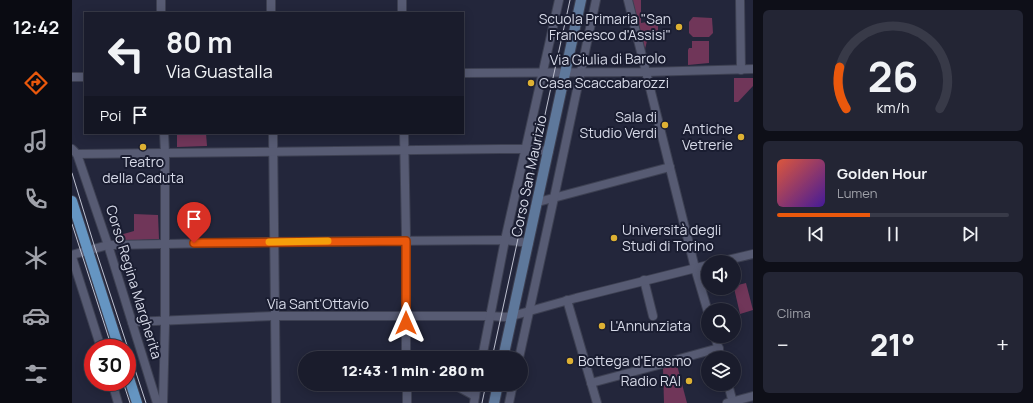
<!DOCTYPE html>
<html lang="it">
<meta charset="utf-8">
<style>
body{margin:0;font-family:Manrope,sans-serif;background:#232534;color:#f1f3f6;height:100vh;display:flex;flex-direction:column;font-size:15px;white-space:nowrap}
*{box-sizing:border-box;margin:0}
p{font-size:13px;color:#9fa1a9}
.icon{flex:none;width:22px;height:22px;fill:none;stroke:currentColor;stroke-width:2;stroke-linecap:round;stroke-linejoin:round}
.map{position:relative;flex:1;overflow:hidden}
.side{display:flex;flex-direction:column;gap:10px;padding:10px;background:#0e0f18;width:280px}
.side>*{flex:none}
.hud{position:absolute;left:12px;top:12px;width:380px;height:122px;border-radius:0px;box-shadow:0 2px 10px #0003,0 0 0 1px #383a48;background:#1a1c2c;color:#f1f3f6;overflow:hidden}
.fabs{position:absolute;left:629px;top:255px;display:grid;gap:8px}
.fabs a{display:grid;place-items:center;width:40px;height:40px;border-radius:50%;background:#1a1c2c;box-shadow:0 2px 10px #0003,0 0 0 1px #383a48;font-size:20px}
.speed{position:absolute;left:12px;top:339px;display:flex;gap:8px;font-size:20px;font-weight:700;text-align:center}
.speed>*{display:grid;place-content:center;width:52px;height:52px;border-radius:50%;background:#1a1c2c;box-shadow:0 2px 10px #0003,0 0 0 1px #383a48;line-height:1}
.speed .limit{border:6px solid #d22;background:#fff;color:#111}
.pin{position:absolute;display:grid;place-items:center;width:34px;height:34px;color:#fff;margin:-41px -17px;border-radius:50% 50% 50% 0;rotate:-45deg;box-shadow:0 0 4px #0007}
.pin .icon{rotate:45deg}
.me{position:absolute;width:44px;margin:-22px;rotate:0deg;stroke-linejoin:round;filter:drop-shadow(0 0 3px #0008)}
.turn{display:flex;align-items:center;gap:14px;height:84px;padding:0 16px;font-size:18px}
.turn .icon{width:52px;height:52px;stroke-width:2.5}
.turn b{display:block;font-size:28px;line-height:34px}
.then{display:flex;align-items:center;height:38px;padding:0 16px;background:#0003;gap:8px;font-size:15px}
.big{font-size:30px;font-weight:800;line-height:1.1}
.side .card{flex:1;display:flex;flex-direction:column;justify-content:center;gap:6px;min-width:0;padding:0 14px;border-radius:6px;background:#232534}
.side .dial{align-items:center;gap:0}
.dial svg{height:104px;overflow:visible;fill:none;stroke:#383a48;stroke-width:7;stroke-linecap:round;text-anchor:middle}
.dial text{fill:#f1f3f6;stroke:none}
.song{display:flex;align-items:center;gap:12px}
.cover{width:48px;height:48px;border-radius:6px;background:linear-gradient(135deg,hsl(10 70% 55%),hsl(260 70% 35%))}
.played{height:4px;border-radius:2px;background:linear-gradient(90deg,#ea580c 40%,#383a48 40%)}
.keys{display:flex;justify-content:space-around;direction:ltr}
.heat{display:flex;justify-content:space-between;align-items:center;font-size:22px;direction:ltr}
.trip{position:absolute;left:226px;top:351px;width:230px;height:40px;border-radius:20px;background:#1a1c2c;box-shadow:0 2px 10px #0003,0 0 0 1px #383a48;font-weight:800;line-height:40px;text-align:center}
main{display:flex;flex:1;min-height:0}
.dock{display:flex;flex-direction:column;width:72px;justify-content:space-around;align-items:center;background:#0a0b12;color:#9fa1a9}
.dock .icon{width:28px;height:28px}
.dock .active{color:#ea580c}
.dock b{font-size:18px;color:#f1f3f6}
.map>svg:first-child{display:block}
</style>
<main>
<nav class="dock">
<b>12:42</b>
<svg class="icon active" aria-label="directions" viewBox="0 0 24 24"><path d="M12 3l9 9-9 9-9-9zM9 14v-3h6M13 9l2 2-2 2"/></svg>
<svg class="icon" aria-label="music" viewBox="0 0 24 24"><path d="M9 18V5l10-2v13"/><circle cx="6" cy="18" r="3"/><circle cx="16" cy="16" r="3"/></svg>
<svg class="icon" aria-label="phone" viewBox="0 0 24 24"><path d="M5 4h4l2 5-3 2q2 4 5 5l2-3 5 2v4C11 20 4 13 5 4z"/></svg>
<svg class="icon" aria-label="climate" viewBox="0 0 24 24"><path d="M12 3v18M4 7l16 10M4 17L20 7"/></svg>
<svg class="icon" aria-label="car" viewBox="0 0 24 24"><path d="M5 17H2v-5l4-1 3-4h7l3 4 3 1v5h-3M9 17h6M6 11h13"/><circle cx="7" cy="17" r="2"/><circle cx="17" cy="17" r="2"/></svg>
<svg class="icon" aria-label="filters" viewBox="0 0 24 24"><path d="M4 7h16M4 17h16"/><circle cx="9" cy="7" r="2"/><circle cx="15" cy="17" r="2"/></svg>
</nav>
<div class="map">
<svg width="681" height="403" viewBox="0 0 681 403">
<rect width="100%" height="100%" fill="#23263b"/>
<g fill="#703659">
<polygon points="560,0 569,0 569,23 586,20 586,36 576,37 573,49"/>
<polygon points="621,17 640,18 641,33 637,37 621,37 617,33 617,22"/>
<polygon points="620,41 637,41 637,63 616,65 616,50 617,48 620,48"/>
<polygon points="662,78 681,78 681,86 666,102 662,102"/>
<polygon points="105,133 134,133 135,146 105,147"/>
<polygon points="62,214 86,215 87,239 47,241 48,235 62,231"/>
<polygon points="674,283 681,310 668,314 662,288 662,286"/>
<polygon points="605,365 615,403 592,403 591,368"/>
</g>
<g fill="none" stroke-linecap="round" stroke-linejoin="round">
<defs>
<g id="street">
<polyline points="89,0 89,13"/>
<polyline points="330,0 330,13"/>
<polyline points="556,0 623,268 636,312"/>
<polyline points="668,0 669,70"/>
<polyline points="199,13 199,0"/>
<polyline points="391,73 574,72 681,69"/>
<polyline points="0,77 13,77"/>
<polyline points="201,133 204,403"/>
<polyline points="332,133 334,236 334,358"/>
<polyline points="0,149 5,154 36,245 85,403"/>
<polyline points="5,154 93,153 428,149 454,149 477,151"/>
<polyline points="466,202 598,167"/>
<polyline points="0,255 36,245 40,245 194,242 433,240 457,243"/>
<polyline points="0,257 29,348"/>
<polyline points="647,262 681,254"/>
<polyline points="572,280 581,316"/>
<polyline points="495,300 525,403"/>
<polyline points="60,322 202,316 418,316 433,317 440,316 504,298 636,265"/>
<polyline points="643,336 649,358"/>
<polyline points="410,358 433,240 487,0"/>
<polyline points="447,358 482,198 524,0"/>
<polyline points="607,359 647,348"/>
<polyline points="40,382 46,403"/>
<polyline points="519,383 605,360"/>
<polyline points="335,384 335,403"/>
<polyline points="381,384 403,396"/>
<polyline points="656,384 661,403"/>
<polyline points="91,403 93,326 93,153 92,133"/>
<polyline points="402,403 405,384"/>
<polyline points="437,403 441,384"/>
<polyline points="655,403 681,396"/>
</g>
<g id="secondary">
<polyline points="431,358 509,0"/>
<polyline points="422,403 426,384"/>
</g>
<g id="primary">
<polyline points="0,201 47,348"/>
<polyline points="55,372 65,403"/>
</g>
</defs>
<use href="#street" stroke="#3d4052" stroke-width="10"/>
<use href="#secondary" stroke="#3d4052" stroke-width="12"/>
<use href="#primary" stroke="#3d4052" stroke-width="12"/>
<use href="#street" stroke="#575b73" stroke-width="8"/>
<use href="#secondary" stroke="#5e789b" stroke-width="10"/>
<use href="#primary" stroke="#6595c2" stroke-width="10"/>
<g stroke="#bfc2d1" stroke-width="1">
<polyline points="0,173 23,248 74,403"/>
<polyline points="0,224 40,348"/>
<polyline points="420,358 498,0"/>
<polyline points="51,382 58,403"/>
<polyline points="410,403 414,384"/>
</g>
</g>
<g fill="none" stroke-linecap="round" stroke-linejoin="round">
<defs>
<polyline id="route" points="122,243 334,241 334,323"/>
</defs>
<use href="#route" stroke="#983908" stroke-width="10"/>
<use href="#route" stroke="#ea580c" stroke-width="7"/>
<polyline stroke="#f59e0b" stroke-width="7" points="197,242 256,241"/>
</g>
<g fill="#deb133" stroke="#1a1d31" stroke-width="1.5">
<circle cx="607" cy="27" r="4"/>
<circle cx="459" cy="83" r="4"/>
<circle cx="593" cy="125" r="4"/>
<circle cx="669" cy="137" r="4"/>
<circle cx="71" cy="147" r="4"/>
<circle cx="542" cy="238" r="4"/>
<circle cx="530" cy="326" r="4"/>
<circle cx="498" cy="361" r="4"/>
<circle cx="617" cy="381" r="4"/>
</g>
<g text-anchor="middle" stroke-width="4" stroke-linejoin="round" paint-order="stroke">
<g font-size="14" fill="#d7dae8" stroke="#1a1d31" text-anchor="end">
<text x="599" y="24">Scuola Primaria "San<tspan x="599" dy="16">Francesco d'Assisi"</tspan></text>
<text x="467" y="88" text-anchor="start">Casa Scaccabarozzi</text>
<text x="585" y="122">Sala di<tspan x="585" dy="16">Studio Verdi</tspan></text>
<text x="661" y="134">Antiche<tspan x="661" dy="16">Vetrerie</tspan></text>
<text x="71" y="167" text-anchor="middle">Teatro<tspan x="71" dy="16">della Caduta</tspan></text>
<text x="550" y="235" text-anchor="start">Università degli<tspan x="550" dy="16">Studi di Torino</tspan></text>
<text x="538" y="331" text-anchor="start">L'Annunziata</text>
<text x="506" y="366" text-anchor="start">Bottega d'Erasmo</text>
<text x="609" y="386">Radio RAI</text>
</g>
<g font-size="14" fill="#d7dae8" stroke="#1a1d31">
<text transform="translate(536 59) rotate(-1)" y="5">Via Giulia di Barolo</text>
<text transform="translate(457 176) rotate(-78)" y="5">Corso San Maurizio</text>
<text transform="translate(62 282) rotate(73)" y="5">Corso Regina Margherita</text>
<text x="246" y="309">Via Sant'Ottavio</text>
</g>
</g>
</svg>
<div class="fabs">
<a><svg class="icon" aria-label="sound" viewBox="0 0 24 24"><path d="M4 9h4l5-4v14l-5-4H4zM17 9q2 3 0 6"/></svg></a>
<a><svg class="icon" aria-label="search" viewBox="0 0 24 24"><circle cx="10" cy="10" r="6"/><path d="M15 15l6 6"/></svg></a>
<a><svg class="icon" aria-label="layers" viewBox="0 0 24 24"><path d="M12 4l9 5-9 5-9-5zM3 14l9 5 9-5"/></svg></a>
</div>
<div class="speed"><div class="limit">30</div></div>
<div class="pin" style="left:122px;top:243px;background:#d93025"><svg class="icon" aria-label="arrive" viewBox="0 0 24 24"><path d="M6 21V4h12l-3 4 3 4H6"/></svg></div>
<svg class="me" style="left:334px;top:323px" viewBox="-20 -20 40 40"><path d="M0-17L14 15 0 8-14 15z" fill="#ea580c" stroke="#fff" stroke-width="4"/></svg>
<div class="trip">12:43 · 1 min · 280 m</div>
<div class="hud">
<div class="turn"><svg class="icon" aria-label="left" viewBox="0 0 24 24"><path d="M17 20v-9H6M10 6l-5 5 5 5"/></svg><div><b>80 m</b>Via Guastalla</div></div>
<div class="then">Poi<svg class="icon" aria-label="arrive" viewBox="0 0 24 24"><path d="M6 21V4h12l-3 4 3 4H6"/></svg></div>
</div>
</div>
<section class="side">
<div class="card dial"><svg viewBox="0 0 100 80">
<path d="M14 69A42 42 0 1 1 86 69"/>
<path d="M14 69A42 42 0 0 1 9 37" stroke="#ea580c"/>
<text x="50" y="56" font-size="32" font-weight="700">26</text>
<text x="50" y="72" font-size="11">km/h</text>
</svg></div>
<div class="card">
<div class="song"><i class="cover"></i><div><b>Golden Hour</b><p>Lumen</p></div></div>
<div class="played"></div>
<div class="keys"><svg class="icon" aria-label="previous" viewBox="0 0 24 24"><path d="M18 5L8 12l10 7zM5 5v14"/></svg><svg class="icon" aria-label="pause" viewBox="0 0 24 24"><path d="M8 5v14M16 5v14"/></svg><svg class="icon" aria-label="next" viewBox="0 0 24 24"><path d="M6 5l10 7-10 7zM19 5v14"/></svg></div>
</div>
<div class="card"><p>Clima</p>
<div class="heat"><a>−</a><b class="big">21°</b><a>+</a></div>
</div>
</section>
</main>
